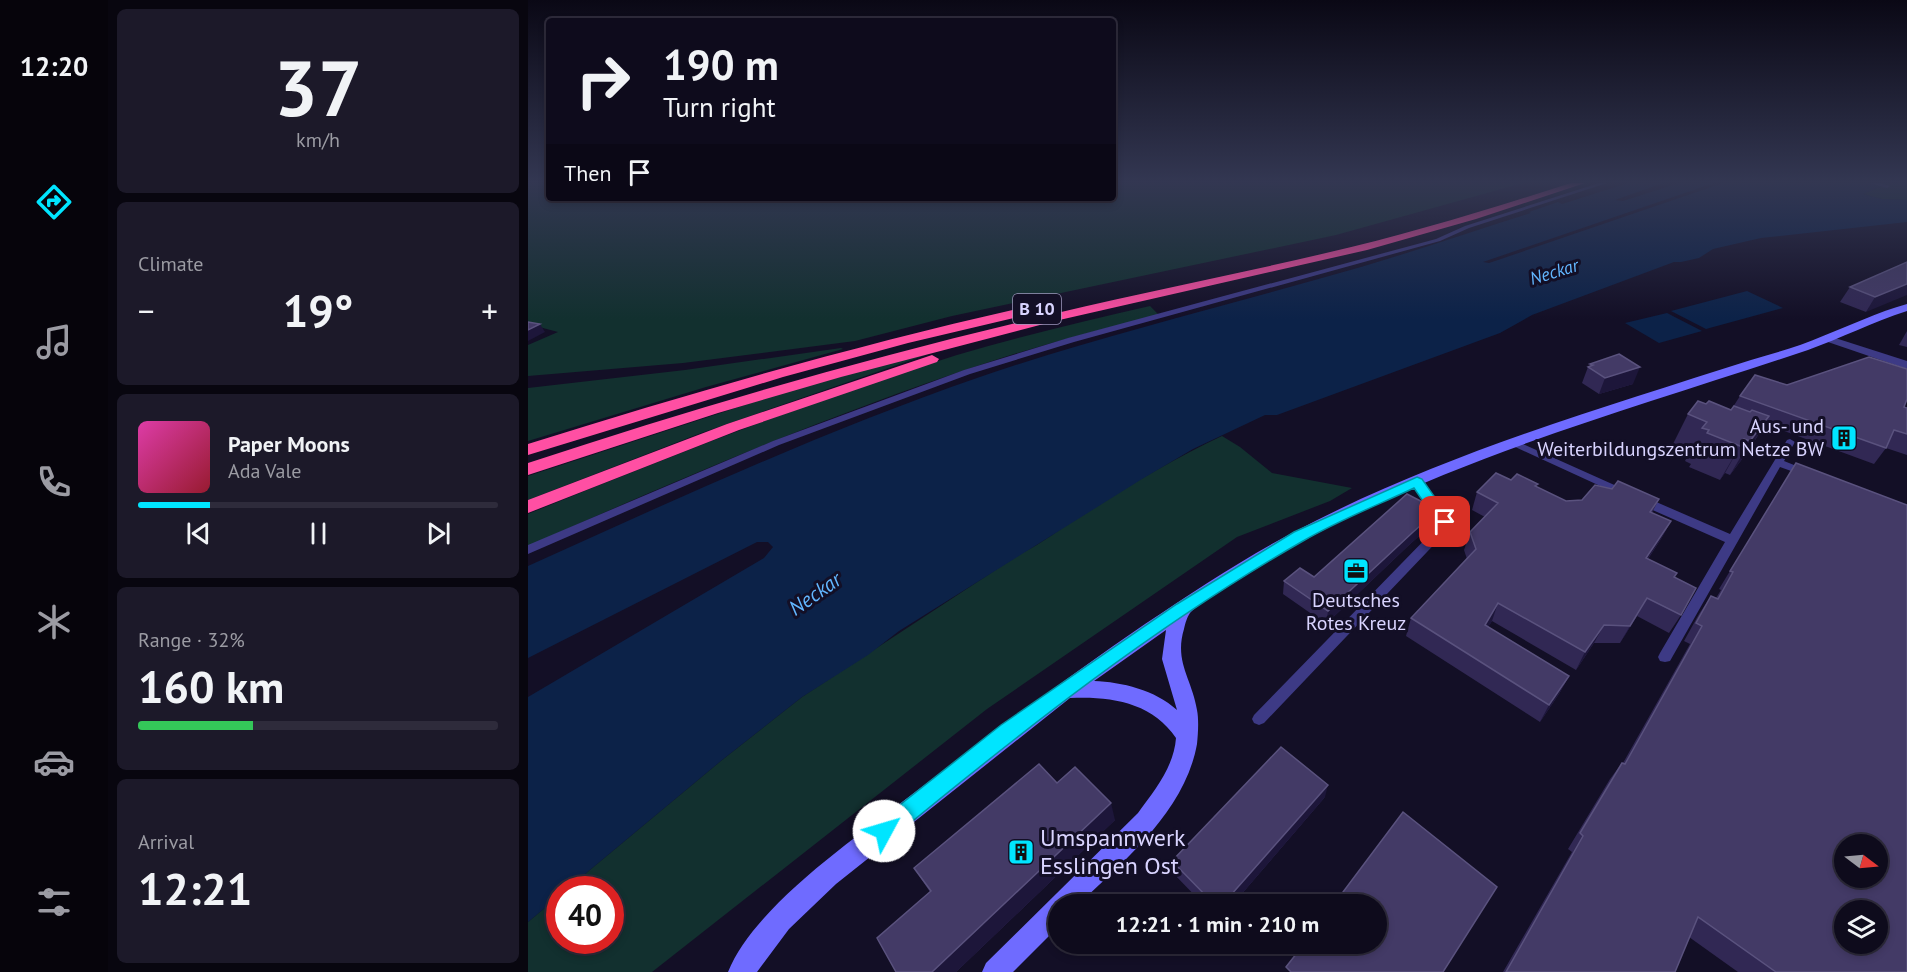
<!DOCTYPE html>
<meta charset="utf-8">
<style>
body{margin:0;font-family:"PT Sans",sans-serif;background:#1c1929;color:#f1f3f6;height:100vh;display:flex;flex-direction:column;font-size:22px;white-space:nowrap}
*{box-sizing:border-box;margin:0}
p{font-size:20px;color:#9b9ba3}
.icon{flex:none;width:33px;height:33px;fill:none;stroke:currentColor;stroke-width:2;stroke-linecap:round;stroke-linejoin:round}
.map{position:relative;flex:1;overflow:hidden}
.details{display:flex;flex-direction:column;gap:9px;padding:9px;background:#08060f;width:420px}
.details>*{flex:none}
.hud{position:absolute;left:18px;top:18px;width:570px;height:183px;border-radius:6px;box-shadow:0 3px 9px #0003,0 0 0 2px #2e2b3b;background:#0e0b1c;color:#f1f3f6;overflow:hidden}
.needle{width:39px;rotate:106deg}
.tools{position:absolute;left:1306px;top:834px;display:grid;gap:12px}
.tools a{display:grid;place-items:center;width:54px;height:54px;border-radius:50%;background:#0e0b1c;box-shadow:0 3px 9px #0003,0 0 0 2px #2e2b3b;font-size:30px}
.speed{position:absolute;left:18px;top:876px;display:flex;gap:12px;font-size:30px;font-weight:700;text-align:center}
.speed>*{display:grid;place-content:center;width:78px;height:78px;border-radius:50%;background:#0e0b1c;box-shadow:0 3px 9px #0003,0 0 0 2px #2e2b3b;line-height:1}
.speed .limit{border:9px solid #d22;background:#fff;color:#111}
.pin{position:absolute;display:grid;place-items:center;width:51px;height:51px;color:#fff;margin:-26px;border-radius:12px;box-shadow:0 3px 9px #0006}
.me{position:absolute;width:66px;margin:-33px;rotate:51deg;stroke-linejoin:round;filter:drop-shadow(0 0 4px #0008)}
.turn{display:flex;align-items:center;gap:21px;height:126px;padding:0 18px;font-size:27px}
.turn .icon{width:78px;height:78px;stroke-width:2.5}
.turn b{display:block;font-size:42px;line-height:51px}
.then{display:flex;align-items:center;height:57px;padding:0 18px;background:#0003;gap:12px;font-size:22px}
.big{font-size:45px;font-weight:600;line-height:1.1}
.details .card{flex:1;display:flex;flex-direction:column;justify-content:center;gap:9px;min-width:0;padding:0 21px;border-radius:9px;background:#1c1929}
.details .dial{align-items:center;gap:0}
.dial b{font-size:78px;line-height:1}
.song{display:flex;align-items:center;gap:18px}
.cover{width:72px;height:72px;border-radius:9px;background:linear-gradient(135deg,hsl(320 70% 55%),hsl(350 70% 35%))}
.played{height:6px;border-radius:3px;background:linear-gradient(90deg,#00e5ff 20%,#2e2b3b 20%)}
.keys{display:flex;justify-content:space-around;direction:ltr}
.heat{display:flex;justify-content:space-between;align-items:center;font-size:33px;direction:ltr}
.charge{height:9px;border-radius:4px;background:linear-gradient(90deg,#34c759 32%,#2e2b3b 0)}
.trip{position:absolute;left:520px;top:894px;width:339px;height:60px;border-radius:30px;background:#0e0b1c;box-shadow:0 3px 9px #0003,0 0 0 2px #2e2b3b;font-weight:600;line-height:60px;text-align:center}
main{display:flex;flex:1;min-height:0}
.tabs{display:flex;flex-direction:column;width:108px;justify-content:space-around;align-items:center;background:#06040b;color:#9b9ba3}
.tabs .icon{width:42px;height:42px}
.tabs .on{color:#00e5ff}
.tabs b{font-size:27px;color:#f1f3f6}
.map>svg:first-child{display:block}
</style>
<main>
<nav class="tabs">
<b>12:20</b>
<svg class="icon on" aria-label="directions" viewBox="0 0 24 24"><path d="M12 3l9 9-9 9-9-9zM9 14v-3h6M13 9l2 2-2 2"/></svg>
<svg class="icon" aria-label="music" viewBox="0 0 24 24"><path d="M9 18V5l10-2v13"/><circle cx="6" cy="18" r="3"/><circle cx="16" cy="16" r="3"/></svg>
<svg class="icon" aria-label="phone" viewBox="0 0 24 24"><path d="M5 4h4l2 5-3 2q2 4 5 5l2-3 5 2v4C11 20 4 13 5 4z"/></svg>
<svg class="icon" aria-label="climate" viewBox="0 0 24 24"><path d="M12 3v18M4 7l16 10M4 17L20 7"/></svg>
<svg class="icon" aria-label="car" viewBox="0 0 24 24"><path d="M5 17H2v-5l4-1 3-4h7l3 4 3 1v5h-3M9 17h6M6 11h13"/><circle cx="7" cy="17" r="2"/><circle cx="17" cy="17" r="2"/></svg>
<svg class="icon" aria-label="filters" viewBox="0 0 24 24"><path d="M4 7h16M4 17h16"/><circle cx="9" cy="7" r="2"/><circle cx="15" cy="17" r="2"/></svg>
</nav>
<section class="details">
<div class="card dial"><b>37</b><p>km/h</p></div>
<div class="card"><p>Climate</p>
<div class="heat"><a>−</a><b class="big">19°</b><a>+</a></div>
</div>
<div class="card">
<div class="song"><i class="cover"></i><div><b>Paper Moons</b><p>Ada Vale</p></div></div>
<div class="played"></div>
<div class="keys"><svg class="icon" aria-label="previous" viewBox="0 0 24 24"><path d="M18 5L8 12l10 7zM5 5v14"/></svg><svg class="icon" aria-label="pause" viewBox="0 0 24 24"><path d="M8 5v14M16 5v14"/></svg><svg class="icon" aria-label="next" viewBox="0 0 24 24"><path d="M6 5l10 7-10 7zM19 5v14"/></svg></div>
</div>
<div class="card"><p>Range · 32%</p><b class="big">160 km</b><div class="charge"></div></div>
<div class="card"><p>Arrival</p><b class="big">12:21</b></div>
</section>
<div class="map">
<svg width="1379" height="972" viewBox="0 0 1379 972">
<rect width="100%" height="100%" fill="#130f26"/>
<g fill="#12302f">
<polygon points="0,183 21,183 21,198 585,198 585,183 995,183 808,235 424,316 327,341 155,363 0,376 0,345 30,332 0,324"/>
<polygon points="1361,183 1379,183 1379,200 1354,199 1335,194"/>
<path d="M622,306L631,315C571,330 511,345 452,365C298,416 149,480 0,546V514C141,457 283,400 429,355C493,336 557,321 622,306Z"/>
<polygon points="313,348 315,349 178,387 0,441 0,388 157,370"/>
<polygon points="398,353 398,355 173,433 0,500 0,476 257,392"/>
<path d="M694,436L712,447L744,473L824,488L802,501L709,537L459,709L124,972H0V922L31,896L32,940H82V890L39,889L194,760L274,697L492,554C516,543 535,526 558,512C602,485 647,458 694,436Z"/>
</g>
<g fill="#0c2248">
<path d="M1100,183H1135L1087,200L1095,201L1151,183H1186L955,262L961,263L970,260L1195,183H1361L1335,194L1354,199L1379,200V222L1233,238L1185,249L1171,258L1153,262H1146L1004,315L972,333L749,415H737L665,449L614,479L371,631L340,655L274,697L194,760L39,889L32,890L31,896L0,922V697L236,558L245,547L240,542H229L0,658V566C148,499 296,431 449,378C562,339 679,311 794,278C864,259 934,235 1003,213L1001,212L1030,202L1034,204Z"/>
<polygon points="1219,291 1255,308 1178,329 1143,311"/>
<polygon points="1139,313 1174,331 1131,343 1097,323"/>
</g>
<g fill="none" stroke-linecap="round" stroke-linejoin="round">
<g fill="#3d3a85" fill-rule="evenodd">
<polygon points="1071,183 1079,183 941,228 912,241 546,342 442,374 251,445 0,554 0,545 245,441 436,370 540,338 908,239 937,226"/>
<polygon points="1342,183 1352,183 1362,186 1359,188"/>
<polygon points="1262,439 1267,442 1256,461 1281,471 1282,473 1277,476 1252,467 1142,661 1137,662 1132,661 1130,657 1132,653 1197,542 1111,504 1110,501 1111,498 1119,498 1202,534 1259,440"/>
<polygon points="986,440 1102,492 1103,494 1098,498 1094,496 983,445 981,443 983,441"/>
<polygon points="889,479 893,480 923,522 919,531 736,723 731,725 726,723 724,719 726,715 910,526 911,522 884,482"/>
</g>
<polygon fill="#3d3a85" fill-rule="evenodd" points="1301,336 1379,361 1379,369 1297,341 1297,337"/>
<path fill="#6f6bff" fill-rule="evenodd" d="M1379,304V311C1345,322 1313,338 1280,350C1090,414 893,465 722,572C710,580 669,604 662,613C659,617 657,624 656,629C646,662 664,679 669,710C671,720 670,734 669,744C657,811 597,860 551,904H531V926L485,972H454L458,963L610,813C626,791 646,767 648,738C624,702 582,696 542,698L308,884L261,929L229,972H200C227,906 326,839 382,796C459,737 537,679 617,624C665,592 713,560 764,533C909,456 1067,410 1223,360C1247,353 1272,346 1295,336C1323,325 1350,312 1379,304ZM638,630L634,659L649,710C627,690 594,682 566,681Z"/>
<g fill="#ff4fa3" fill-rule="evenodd">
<path d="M1043,183H1057L948,219L839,250L527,321L313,377L190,413L0,475V463C163,409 328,361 496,321C596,296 697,277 798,253C881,234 962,209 1043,183Z"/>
<path d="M502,306L507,307L509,310L507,313L380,343L255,377L0,455V444C166,392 332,344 502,306Z"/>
<polygon points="404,355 411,359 409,362 211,430 0,513 0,500 199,424"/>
</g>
</g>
<g fill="#312854">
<polygon points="1379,262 1338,312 1312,302 1322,287"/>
<polygon points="1379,331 1379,347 1371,345"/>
<polygon points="1062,364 1105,384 1071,394 1054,383 1060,367 1062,366"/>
<polygon points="1259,385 1379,408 1379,455 1358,448 1346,464 1237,424 1221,450 1202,475 1197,473 1192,480 1161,467 1163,464 1157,461 1160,455 1143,448 1160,414 1178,404 1203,410 1212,396"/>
<polygon points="1268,463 1379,972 1210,972 1161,937 1147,972 975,972 1044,852 1040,849 1082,779 1094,763 1095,763 1162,644 1156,641 1171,614 1183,596 1188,598 1193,590 1191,589"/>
<polygon points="983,480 1009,487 1038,501 1054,500 1084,489 1131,499 1124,513 1143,521 1133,539 1120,559 1146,578 1153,615 1141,633 1109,616 1092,643 1066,643 1048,670 964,621 960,627 1041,676 1031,694 1012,722 878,636 883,618 939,559 936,550 942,532 957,517 944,510 949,492"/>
<polygon points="910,510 907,522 881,545 798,624 755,594 756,581 786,577"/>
<polygon points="529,783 587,820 428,972 368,972 402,892 386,868"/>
<polygon points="797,797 705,904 675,904 645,873 644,861"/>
</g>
<g fill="#1d163a">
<polygon points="1379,284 1379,295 1338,312 1347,297"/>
<polygon points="12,324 17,332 0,341 0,330"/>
<polygon points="1112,367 1105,384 1071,394 1077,378"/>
<polygon points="1241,416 1221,450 1202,475 1222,441"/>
<polygon points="1216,439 1197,473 1192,480 1212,446"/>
<polygon points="910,510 907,522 881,545 798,624 800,611 884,533"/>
<polygon points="1143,521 1133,539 1108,576 1118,558"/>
<polygon points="1119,598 1109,616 1092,643 1102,626"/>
<polygon points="970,603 964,621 950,643 957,625"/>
<polygon points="1076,625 1066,643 1048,670 1057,652"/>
<polygon points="1041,676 1031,694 1012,722 1021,705"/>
<polygon points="800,785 797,797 705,904 695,904"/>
<polygon points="583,803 587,820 428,972 404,972"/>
</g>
<g fill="#433a66" stroke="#5a527e" stroke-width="1.5" fill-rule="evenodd">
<polygon points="1379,262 1379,284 1347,297 1322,287"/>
<polygon points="0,322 12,324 0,330"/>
<polygon points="1091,354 1112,367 1077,378 1060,367 1065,365 1062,364"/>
<polygon points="1341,357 1379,369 1379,399 1376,407 1379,408 1379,434 1366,430 1358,448 1212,396 1227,375 1259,385"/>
<polygon points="1170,401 1178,404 1181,401 1203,410 1206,406 1222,412 1224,410 1241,416 1222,441 1216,439 1212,446 1179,433 1181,430 1174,428 1179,422 1160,414"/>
<path d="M1268,463L1379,505V972H1248L1170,917L1147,972H978L1055,836L1052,833L1094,763L1097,764L1174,626L1168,623L1183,596L1190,599L1205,572L1202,571ZM1317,844H1350V878H1317ZM1317,910H1350V944H1317Z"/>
<polygon points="968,473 983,480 989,474 1010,484 1007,486 1038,501 1054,500 1067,485 1084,489 1090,481 1131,499 1122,512 1143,521 1118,558 1149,573 1146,577 1168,588 1153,615 1119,598 1102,626 1076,625 1057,652 970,603 957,625 1041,676 1021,705 883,618 948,549 942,532 970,503 949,492"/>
<polygon points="879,494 910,510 884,533 800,611 756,581 772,568 786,577"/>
<polygon points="753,747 800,785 695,904 686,904 644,861"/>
<polygon points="511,764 529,783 547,767 583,803 404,972 368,972 349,938 403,891 386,868"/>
<polygon points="875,812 969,887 915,972 763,972 758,967 776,944 849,944 849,904 806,904"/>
</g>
<linearGradient id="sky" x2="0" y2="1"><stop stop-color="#0a0815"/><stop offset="0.57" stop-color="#333752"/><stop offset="1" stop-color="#333752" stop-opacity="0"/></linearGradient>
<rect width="1379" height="319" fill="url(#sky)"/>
<path fill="#00e5ff" stroke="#0095a6" stroke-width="1.5" d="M889,477L894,479L922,519L924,522L922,526H912L886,488C850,505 811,520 775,541C628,625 494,731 364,838L356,841L349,838L346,831L349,823L473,725L649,604L766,532Z"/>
<defs>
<symbol id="building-square" viewBox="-11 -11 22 22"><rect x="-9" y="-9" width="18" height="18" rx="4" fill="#00e5ff" stroke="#130f26"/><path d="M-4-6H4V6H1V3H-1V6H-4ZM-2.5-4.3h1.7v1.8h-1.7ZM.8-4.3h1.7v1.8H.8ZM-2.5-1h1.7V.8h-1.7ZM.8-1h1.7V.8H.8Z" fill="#111"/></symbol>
<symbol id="office-square" viewBox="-11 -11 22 22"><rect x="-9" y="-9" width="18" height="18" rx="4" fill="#00e5ff" stroke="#130f26"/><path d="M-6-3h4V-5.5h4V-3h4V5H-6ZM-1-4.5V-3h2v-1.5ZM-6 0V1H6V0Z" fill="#111"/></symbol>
</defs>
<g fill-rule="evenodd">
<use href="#building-square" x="1301" y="423" width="30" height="30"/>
<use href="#office-square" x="813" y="556" width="30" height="30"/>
<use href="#building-square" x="478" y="837" width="30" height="30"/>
</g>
<g text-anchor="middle" stroke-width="6" stroke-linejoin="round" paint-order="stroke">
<g font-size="18" font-style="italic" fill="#62b6ff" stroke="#130f26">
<text transform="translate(1026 272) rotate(-17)" y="6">Neckar</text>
</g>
<rect fill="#130f26" stroke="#9e99be" stroke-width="1.5" x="485" y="294" width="48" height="30" rx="4.5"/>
<g font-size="18" font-weight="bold" fill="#d9d4ff">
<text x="509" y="315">B 10</text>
</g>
<g font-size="20" fill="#d9d4ff" stroke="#130f26" text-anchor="end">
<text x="1296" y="433">Aus- und<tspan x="1296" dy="23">Weiterbildungszentrum Netze BW</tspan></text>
<text x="828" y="607" text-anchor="middle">Deutsches<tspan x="828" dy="23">Rotes Kreuz</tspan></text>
</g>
<g font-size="21" font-style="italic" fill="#62b6ff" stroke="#130f26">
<text transform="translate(287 594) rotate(-35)" y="7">Neckar</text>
</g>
<g font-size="24" fill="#d9d4ff" stroke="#130f26" text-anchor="start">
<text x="512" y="846">Umspannwerk<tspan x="512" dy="28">Esslingen Ost</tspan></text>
</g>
</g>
</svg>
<div class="tools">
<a><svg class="needle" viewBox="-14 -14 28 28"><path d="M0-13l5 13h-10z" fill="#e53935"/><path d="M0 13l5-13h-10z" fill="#9b9ba3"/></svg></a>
<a><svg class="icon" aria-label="layers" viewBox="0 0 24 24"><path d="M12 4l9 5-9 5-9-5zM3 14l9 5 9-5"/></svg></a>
</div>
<div class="speed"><div class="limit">40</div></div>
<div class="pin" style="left:917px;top:522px;background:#d93025"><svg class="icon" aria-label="arrive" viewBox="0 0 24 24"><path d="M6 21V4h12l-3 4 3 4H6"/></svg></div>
<svg class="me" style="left:356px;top:831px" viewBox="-20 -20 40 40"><circle r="19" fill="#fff"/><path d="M0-13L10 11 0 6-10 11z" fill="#00e5ff"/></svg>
<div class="trip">12:21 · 1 min · 210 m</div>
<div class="hud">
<div class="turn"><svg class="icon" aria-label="right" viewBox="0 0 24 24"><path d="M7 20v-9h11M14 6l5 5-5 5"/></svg><div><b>190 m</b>Turn right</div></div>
<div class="then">Then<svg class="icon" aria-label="arrive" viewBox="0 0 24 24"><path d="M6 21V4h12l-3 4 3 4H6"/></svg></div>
</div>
</div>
</main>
